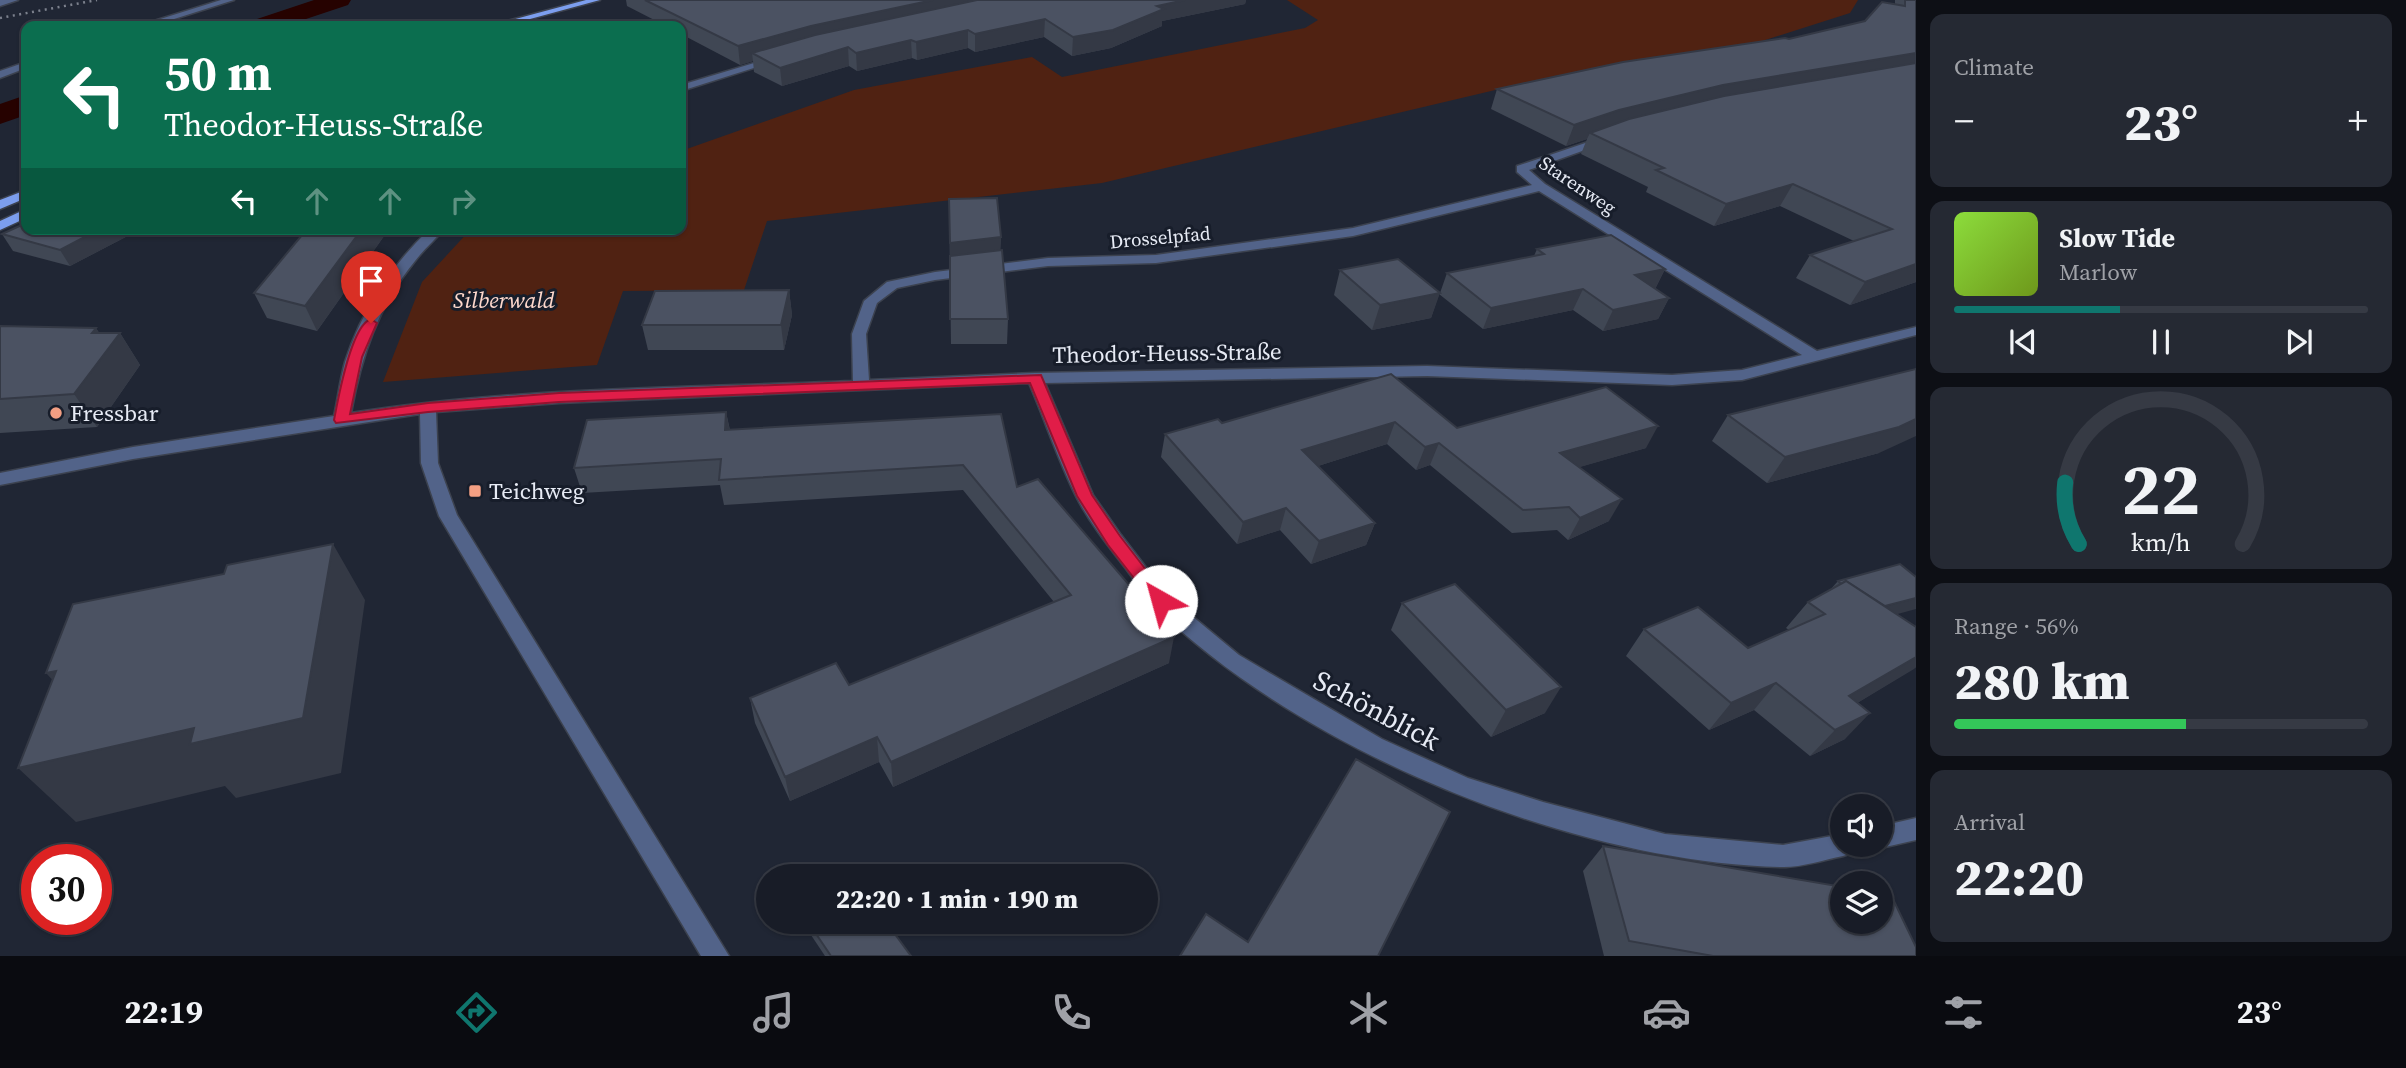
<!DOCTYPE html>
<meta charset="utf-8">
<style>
body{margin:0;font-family:"Source Serif 4",serif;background:#252933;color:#f1f3f6;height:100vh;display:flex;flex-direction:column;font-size:26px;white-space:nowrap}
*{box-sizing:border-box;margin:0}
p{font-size:23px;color:#9fa1a7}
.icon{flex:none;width:38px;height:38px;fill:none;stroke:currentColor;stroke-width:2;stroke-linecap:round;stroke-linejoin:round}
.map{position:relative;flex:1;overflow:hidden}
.details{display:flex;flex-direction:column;gap:14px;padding:14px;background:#0d0f15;width:490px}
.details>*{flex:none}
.hud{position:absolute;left:21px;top:21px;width:665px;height:214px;border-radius:14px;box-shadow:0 2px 5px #0004,0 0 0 2px #363a44;background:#0b6e4f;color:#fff;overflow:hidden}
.fabs{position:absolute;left:1830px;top:794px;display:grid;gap:14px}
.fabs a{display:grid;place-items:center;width:63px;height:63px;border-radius:50%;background:#181c27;box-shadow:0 2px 5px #0004,0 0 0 2px #363a44;font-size:35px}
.speed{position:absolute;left:21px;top:844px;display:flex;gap:14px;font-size:35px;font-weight:700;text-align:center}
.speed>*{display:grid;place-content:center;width:91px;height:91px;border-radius:50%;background:#181c27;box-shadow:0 2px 5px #0004,0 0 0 2px #363a44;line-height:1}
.speed .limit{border:10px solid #d22;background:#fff;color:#111}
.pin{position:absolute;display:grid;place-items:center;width:60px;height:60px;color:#fff;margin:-72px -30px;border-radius:50% 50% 50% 0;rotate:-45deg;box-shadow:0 0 7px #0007}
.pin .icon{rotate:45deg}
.me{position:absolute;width:77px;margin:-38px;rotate:322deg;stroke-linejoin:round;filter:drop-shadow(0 0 5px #0008)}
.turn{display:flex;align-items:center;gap:24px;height:147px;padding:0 28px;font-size:32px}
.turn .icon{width:91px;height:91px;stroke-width:2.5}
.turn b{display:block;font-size:49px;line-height:60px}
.lanes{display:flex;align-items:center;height:66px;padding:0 28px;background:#0003;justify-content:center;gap:35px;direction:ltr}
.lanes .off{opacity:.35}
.big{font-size:52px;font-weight:800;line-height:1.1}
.details .card{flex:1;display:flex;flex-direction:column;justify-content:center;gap:10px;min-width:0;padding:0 24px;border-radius:14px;background:#252933}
.details .dial{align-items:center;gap:0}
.dial svg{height:182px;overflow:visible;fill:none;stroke:#363a44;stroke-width:7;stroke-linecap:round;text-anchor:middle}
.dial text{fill:#f1f3f6;stroke:none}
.song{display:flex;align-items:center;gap:21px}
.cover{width:84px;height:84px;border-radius:10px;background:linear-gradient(135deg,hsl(90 70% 55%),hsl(80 70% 35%))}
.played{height:7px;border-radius:4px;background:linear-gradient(90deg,#0f766e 40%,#363a44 40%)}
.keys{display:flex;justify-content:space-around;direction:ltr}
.heat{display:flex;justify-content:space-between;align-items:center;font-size:38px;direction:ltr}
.charge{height:10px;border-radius:5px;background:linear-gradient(90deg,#34c759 56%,#363a44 0)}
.trip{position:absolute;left:756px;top:864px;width:402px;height:70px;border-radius:35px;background:#181c27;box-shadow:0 2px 5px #0004,0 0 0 2px #363a44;font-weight:800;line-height:70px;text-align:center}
.tabs{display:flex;height:112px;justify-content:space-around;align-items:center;background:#0a0b10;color:#9fa1a7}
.tabs .icon{width:49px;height:49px}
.tabs .on{color:#0f766e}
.tabs b{font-size:32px;color:#f1f3f6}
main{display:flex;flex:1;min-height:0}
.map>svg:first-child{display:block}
</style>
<main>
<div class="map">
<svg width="1916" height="956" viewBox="0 0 1916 956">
<rect width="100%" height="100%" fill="#202634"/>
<polygon fill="#502212" points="1287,0 1858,0 1850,13 1759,42 1555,76 1102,183 767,221 744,290 623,291 597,365 383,382 422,282 471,229 681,229 681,151 854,90 1032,57 1062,77 1305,28 1318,20"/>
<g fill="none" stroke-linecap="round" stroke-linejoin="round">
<g fill="#260200" fill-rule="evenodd">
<polygon points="314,0 351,0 348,5 285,26 247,26 251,21"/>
<polygon points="26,95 26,115 0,124 0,104"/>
</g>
<defs>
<g id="minor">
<polygon points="0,0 18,0 0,6"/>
<polygon points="221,0 234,0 152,26 138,26"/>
<polygon points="771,58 779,60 681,91 681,85"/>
<polygon points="26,62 26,68 0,78 0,71"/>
<path d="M1606,136L1612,139L1610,141L1529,170L1545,184L1817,351L1916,327V335L1742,380L1672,385L1427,376L1045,383L1093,495L1121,535L1168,596L1239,655L1382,739L1468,778L1543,802L1665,834L1783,845L1843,834V845H1855L1852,853L1843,856C1823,860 1800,868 1780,867C1574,862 1304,752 1156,608C1145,597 1136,582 1127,570C1109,547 1089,522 1076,496C1058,460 1045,420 1029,383L559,403L436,412L438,463L457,515L729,956H701L439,516L421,463L420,414L133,459L0,485V473L133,447L334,416C338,398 340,380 345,362C361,312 392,264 430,229H444C435,240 424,249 415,261C378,306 361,357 351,413C516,387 686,388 853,381L852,334L864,301L887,282L935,272L1048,258L1156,255L1353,228L1532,185L1517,172V166ZM1539,191L1802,355L1742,370L1672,375L1427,366L1035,373L869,380L866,334L877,303L897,288L935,280L1048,266L1156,263L1353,236Z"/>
<polygon points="1916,818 1916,840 1881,848 1874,845 1881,845 1881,826"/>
</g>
<g id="major">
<polygon points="586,0 600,0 504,26 489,26"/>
<polygon points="26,190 26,198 0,209 0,200"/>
<polygon points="26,209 26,218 0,230 0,221"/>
</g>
</defs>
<use href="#minor" stroke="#3c424f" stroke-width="3"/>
<use href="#major" stroke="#3c424f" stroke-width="3"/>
<use href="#minor" fill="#526389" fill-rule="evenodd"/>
<use href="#major" fill="#7c9eee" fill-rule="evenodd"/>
<polyline stroke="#7c818d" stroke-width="2.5" stroke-dasharray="2 4.5" stroke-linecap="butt" points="0,18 97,0"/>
</g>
<g fill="#404754">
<polygon points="626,0 1246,0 1245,4 1162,21 1162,26 1111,48 1072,56 1044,37 975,52 968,48 917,60 912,58 857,71 849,66 782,86 754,72 753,61 740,65 681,34 681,26 666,26 627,6"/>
<polygon points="1895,0 1916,0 1916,282 1850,305 1796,278 1810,255 1854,241 1780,206 1714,226 1646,192 1648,187 1581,154 1587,139 1566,146 1491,109 1497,89 1789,39 1865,21 1895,4"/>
<polygon points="949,199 1001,237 1000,250 1008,319 1007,344 951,344"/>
<polygon points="26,229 141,229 70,266 13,251 2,234"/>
<polygon points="307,229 389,229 317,331 267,318 254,293"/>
<polygon points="1537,249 1665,269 1655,289 1669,298 1658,319 1603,331 1573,310 1483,329 1439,294 1431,318 1372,330 1334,295 1340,270 1440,293 1447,273 1534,256"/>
<polygon points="789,290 792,315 784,350 648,350 642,325"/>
<polygon points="0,326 96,328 99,333 120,333 140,365 97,427 0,433"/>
<polygon points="1391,374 1457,428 1646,448 1579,467 1609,521 1568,540 1557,530 1512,533 1430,465 1416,470 1387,444 1318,466 1375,523 1366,545 1311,564 1280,530 1237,544 1161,457 1165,434 1222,423"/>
<polygon points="726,412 730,430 1001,414 1017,487 1169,663 893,787 879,762 790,801 755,723 750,698 849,685 1054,602 963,490 724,505 720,485 582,493 574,468"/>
<polygon points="1728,415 1879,453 1767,483 1712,441"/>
<polygon points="1838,581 1897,614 1916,627 1916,667 1857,703 1845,739 1810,756 1754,710 1709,730 1626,656 1644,629 1748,648 1789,630 1786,628 1808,602 1830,590"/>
<polygon points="1402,603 1545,713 1491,737 1391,630"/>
<polygon points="1603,846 1916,956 1604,956 1583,871"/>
<polygon points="806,922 886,922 911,956 825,956 807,929"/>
</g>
<g fill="#343945">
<polygon points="933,0 1012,0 752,53 753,61 740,65 738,46 811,26"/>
<polygon points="1185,0 1246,0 1245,4 1162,21 1162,26 1111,48 1072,56 1073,37 1157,6"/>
<polygon points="1045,19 1044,37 975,52 975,34"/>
<polygon points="968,30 968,48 917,60 916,42"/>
<polygon points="911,40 912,58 857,71 856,53"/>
<polygon points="848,47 849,66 782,86 780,68"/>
<polygon points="1916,53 1916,70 1590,133 1587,139 1566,146 1574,125 1619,110 1723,85"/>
<polygon points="1793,184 1780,206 1714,226 1726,204"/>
<polygon points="100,229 141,229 70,266 60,250"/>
<polygon points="362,229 389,229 317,331 305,306"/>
<polygon points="1001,237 1000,261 950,268 950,243"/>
<polygon points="1916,264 1916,282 1850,305 1865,282"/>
<polygon points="1665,269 1655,289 1635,275"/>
<polygon points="1583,289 1573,310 1483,329 1491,308"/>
<polygon points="789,290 792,315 784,350 781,325"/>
<polygon points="1440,293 1431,318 1372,330 1380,305"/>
<polygon points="1669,298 1658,319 1603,331 1613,310"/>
<polygon points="96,328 109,347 120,333 140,365 97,427 74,394 92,333"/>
<polygon points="726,412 731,437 725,430"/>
<polygon points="1916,419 1916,436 1879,453 1767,483 1785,457"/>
<polygon points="1395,422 1387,444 1296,473 1302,450"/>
<polygon points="1658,426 1646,448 1549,476 1560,453"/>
<polygon points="1439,443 1430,465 1416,470 1425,447"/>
<polygon points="1622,499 1609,521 1568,540 1580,518"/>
<polygon points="1286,508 1280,530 1237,544 1243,522"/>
<polygon points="1375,523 1366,545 1311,564 1319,541"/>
<polygon points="333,544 365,600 341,773 236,798 225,786 76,822 18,768 194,728"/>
<polygon points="1916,598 1916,609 1861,624 1873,610"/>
<polygon points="1174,637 1169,663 893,787 891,762"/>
<polygon points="1916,657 1916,667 1914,669 1824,723 1849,696"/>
<polygon points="56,671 98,729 46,673"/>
<polygon points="1776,683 1754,710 1709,730 1731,703"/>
<polygon points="1561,687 1545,713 1491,737 1506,710"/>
<polygon points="1870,713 1845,739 1810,756 1835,730"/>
<polygon points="877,737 879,762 790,801 785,777"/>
</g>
<g fill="#4b5262" stroke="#343945" stroke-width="2">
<polygon points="645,0 933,0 811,26 738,46"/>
<polygon points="977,0 1185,0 1157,6 1164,9 1113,30 1073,37 1045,19 975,34 968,30 916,42 911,40 856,53 848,47 780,68 752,53 815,35"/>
<polygon points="1905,0 1916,0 1916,53 1723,85 1619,110 1574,125 1497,89 1623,62 1785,38 1789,39 1865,21 1882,2 1905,6"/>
<polygon points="1916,63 1916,264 1865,282 1810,255 1892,229 1793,184 1726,204 1656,170 1664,168 1590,133 1629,119 1724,96"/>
<polygon points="997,198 1001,237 950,243 949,199"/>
<polygon points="26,223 26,229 100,229 60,250 2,234"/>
<polygon points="307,229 362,229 305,306 254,293"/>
<polygon points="1611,235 1665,269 1635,275 1669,298 1613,310 1583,289 1491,308 1447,273 1544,254 1537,249"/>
<polygon points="1002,250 1008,319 950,319 950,256"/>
<polygon points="1398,259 1440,293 1380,305 1340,270"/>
<polygon points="789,290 781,325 642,325 655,291"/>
<polygon points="0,326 96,328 92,333 120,333 74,394 0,399"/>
<polygon points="1916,369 1916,419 1899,427 1785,457 1728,415"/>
<polygon points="1391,374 1457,428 1606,387 1658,426 1560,453 1622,499 1580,518 1569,507 1523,510 1439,443 1425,447 1395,422 1302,450 1375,523 1319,541 1286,508 1243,522 1165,434 1218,419 1222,423"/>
<polygon points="726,412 725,430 1001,414 1017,487 1038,479 1174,637 891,762 877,737 785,777 750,698 836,663 849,685 1071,595 963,465 719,480 721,459 574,468 587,420"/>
<polygon points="333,544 303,718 190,744 194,728 18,768 56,671 46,673 73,604 224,574 227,565"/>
<polygon points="1900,564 1916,577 1916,598 1885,606 1846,581 1841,584 1838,581"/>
<polygon points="1846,581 1916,627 1916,657 1849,696 1870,713 1835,730 1776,683 1731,703 1644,629 1698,607 1748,648 1825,614 1808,602"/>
<polygon points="1455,584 1561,687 1506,710 1402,603"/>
<polygon points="1356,759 1450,812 1378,956 1180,956 1206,914 1248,942"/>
<polygon points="1603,846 1843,887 1843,922 1881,922 1881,893 1891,895 1916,947 1916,956 1713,956 1629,941"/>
<polygon points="808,922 886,922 911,956 831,956"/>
</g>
<path fill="#e11d48" stroke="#92132f" stroke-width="2" d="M371,319L377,323L362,357L350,414L428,403L559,393L1041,375L1092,495L1120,536L1170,601L1168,605H1155L1108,545L1077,496L1030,383L559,402L428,412L336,423L334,420C338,399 351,325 371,319Z"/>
<g fill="#f39f83" stroke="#171d2a" stroke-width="2.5">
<circle cx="56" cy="413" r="7"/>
<rect x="468" y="484" width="14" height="14" rx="3.5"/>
</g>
<g text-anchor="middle" stroke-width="6" stroke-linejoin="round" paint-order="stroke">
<g font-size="19" fill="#e7ebf5" stroke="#171d2a">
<text transform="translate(1578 185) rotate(34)" y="7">Starenweg</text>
<text transform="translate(1160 237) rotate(-5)" y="7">Drosselpfad</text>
</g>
<g font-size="23" font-style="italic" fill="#fed8cc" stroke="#171d2a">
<text x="504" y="308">Silberwald</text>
</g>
<g font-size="23" fill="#e7ebf5" stroke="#171d2a">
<text transform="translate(1167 353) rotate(-1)" y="8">Theodor-Heuss-Straße</text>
</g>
<g font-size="23" fill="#e7ebf5" stroke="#171d2a" text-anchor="start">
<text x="70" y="421">Fressbar</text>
<text x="489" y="499">Teichweg</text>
</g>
<g font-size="28" fill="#e7ebf5" stroke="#171d2a">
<text transform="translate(1377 710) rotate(28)" y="10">Schönblick</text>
</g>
</g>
</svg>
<div class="fabs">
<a><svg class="icon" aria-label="sound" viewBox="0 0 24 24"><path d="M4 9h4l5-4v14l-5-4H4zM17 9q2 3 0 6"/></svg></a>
<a><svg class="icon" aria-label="layers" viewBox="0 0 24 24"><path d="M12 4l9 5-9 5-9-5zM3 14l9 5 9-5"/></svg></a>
</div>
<div class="speed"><div class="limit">30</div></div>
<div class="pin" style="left:371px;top:323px;background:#d93025"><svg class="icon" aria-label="arrive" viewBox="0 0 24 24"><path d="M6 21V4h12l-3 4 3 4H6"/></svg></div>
<svg class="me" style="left:1161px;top:601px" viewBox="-20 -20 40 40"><circle r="19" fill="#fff"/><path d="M0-13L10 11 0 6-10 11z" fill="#e11d48"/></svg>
<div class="trip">22:20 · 1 min · 190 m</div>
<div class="hud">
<div class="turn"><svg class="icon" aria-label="left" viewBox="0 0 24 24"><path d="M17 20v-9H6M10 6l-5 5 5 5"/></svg><div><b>50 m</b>Theodor-Heuss-Straße</div></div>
<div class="lanes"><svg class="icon" aria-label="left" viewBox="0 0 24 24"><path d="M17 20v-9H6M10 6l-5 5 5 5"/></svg><svg class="icon off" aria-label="ahead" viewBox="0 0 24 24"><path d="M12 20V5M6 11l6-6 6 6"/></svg><svg class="icon off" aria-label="ahead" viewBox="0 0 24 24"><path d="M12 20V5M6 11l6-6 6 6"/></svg><svg class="icon off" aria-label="right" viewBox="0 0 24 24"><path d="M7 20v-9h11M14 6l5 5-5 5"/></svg></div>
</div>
</div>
<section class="details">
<div class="card"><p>Climate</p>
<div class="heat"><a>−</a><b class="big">23°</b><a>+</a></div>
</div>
<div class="card">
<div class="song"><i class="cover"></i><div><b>Slow Tide</b><p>Marlow</p></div></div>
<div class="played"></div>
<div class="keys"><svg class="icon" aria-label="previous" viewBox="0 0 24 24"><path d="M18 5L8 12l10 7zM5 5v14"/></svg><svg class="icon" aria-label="pause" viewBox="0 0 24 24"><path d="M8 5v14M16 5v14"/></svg><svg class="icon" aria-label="next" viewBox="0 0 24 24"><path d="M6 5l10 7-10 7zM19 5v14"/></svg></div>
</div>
<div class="card dial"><svg viewBox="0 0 100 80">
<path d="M14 69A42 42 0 1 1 86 69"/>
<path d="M14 69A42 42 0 0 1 8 42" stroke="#0f766e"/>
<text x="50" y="56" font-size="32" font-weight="700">22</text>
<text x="50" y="72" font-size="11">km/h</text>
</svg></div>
<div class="card"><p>Range · 56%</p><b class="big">280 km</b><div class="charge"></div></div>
<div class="card"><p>Arrival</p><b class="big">22:20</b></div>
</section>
</main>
<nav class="tabs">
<b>22:19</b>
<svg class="icon on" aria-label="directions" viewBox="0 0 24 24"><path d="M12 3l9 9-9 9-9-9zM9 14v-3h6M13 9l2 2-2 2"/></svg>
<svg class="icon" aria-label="music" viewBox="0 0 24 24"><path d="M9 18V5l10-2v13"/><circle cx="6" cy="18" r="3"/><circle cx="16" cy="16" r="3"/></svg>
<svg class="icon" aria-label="phone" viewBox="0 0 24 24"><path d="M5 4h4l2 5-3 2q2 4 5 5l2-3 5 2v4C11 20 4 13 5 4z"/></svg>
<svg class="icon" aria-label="climate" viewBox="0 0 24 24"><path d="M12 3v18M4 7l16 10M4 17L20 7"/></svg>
<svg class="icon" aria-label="car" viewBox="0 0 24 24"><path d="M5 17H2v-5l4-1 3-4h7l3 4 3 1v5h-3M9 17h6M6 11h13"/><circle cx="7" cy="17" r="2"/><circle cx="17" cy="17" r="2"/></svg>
<svg class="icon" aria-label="filters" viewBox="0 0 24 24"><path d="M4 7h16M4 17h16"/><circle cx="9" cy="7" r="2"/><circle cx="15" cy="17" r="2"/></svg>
<b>23°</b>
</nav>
